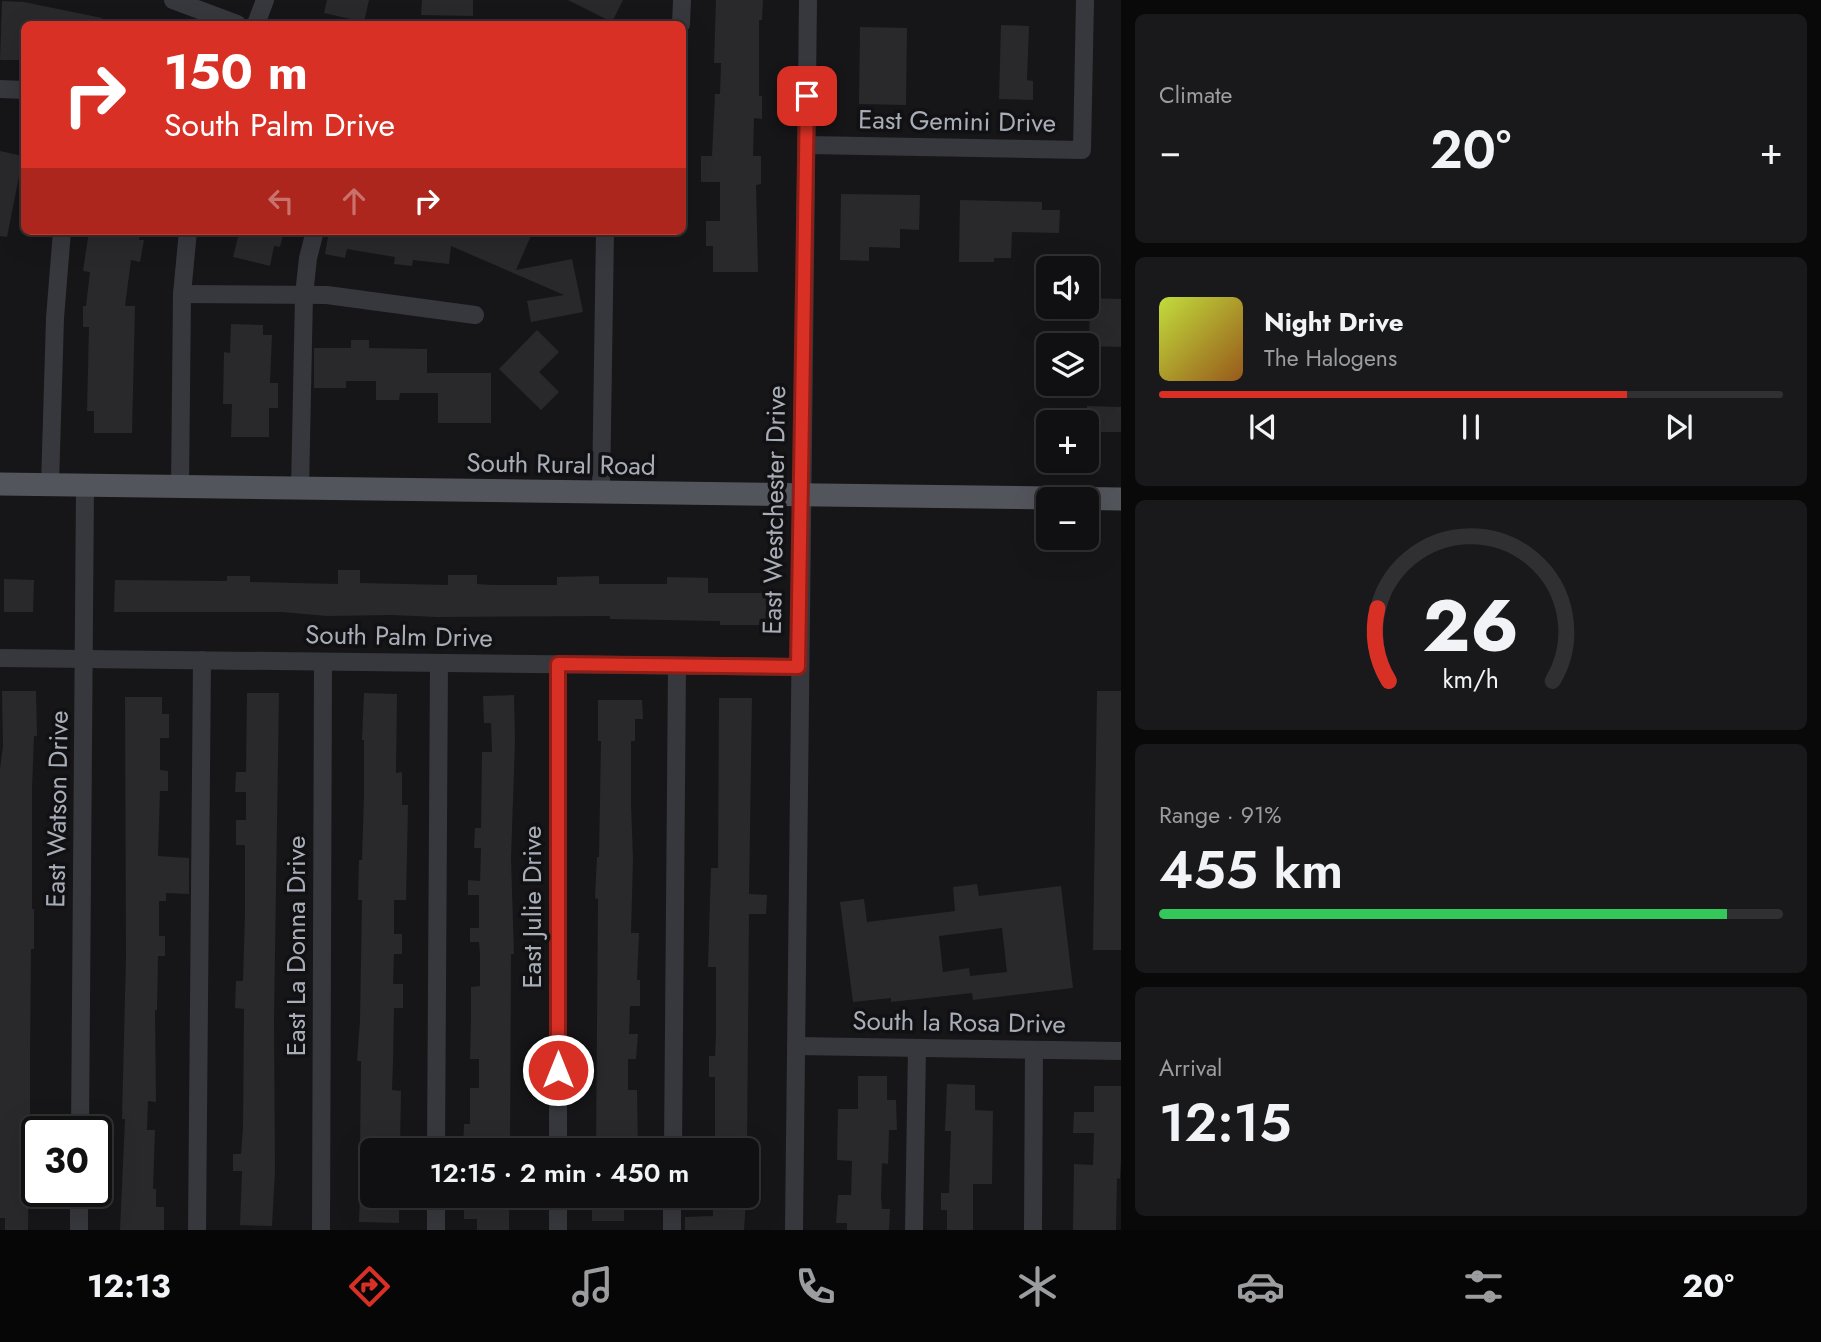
<!DOCTYPE html>
<meta charset="utf-8">
<style>
body{margin:0;font-family:Jost,sans-serif;background:#19191b;color:#f1f3f6;height:100vh;display:flex;flex-direction:column;font-size:26px;white-space:nowrap}
*{box-sizing:border-box;margin:0}
p{font-size:23px;color:#9c9d9f}
.icon{flex:none;width:38px;height:38px;fill:none;stroke:currentColor;stroke-width:2;stroke-linecap:round;stroke-linejoin:round}
.map{position:relative;flex:1;overflow:hidden}
.details{display:flex;flex-direction:column;gap:14px;padding:14px;background:#09090a;width:700px}
.details>*{flex:none}
.banner{position:absolute;left:21px;top:21px;width:665px;height:214px;border-radius:10px;box-shadow:0 7px 28px #0002,0 0 0 2px #303032;background:#d93025;color:#fff;overflow:hidden}
.buttons{position:absolute;left:1036px;top:256px;display:grid;gap:14px}
.buttons a{display:grid;place-items:center;width:63px;height:63px;border-radius:10px;background:#101012;box-shadow:0 7px 28px #0002,0 0 0 2px #303032;font-size:35px}
.speed{position:absolute;left:21px;top:1116px;display:flex;gap:14px;font-size:35px;font-weight:700;text-align:center}
.speed>*{display:grid;place-content:center;width:91px;height:91px;border-radius:50%;background:#101012;box-shadow:0 7px 28px #0002,0 0 0 2px #303032;line-height:1}
.speed .limit{border:4px solid #111;border-radius:10px;background:#fff;color:#111}
.pin{position:absolute;display:grid;place-items:center;width:60px;height:60px;color:#fff;margin:-30px;border-radius:14px;box-shadow:0 4px 10px #0006}
.me{position:absolute;width:77px;margin:-38px;rotate:0deg;stroke-linejoin:round;filter:drop-shadow(0 0 5px #0008)}
.turn{display:flex;align-items:center;gap:24px;height:147px;padding:0 28px;font-size:32px}
.turn .icon{width:91px;height:91px;stroke-width:2.5}
.turn b{display:block;font-size:49px;line-height:60px}
.lanes{display:flex;align-items:center;height:66px;padding:0 28px;background:#0003;justify-content:center;gap:35px;direction:ltr}
.lanes .off{opacity:.35}
.big{font-size:52px;font-weight:600;line-height:1.1}
.details .card{flex:1;display:flex;flex-direction:column;justify-content:center;gap:10px;min-width:0;padding:0 24px;border-radius:10px;background:#19191b}
.details .dial{align-items:center;gap:0}
.dial svg{height:182px;overflow:visible;fill:none;stroke:#303032;stroke-width:7;stroke-linecap:round;text-anchor:middle}
.dial text{fill:#f1f3f6;stroke:none}
.song{display:flex;align-items:center;gap:21px}
.cover{width:84px;height:84px;border-radius:10px;background:linear-gradient(135deg,hsl(70 70% 55%),hsl(30 70% 35%))}
.played{height:7px;border-radius:4px;background:linear-gradient(90deg,#d93025 75%,#303032 75%)}
.keys{display:flex;justify-content:space-around;direction:ltr}
.heat{display:flex;justify-content:space-between;align-items:center;font-size:38px;direction:ltr}
.charge{height:10px;border-radius:5px;background:linear-gradient(90deg,#34c759 91%,#303032 0)}
.trip{position:absolute;left:360px;top:1138px;width:399px;height:70px;border-radius:10px;background:#101012;box-shadow:0 7px 28px #0002,0 0 0 2px #303032;font-weight:600;line-height:70px;text-align:center}
.tabs{display:flex;height:112px;justify-content:space-around;align-items:center;background:#060607;color:#9c9d9f}
.tabs .icon{width:49px;height:49px}
.tabs .on{color:#d93025}
.tabs b{font-size:32px;color:#f1f3f6}
main{display:flex;flex:1;min-height:0}
.map>svg:first-child{display:block}
</style>
<main>
<div class="map">
<svg width="1121" height="1230" viewBox="0 0 1121 1230">
<rect width="100%" height="100%" fill="#161618"/>
<g fill="#29292c" fill-rule="evenodd">
<polygon points="327,0 369,0 364,22 324,13"/>
<polygon points="422,0 473,0 473,16 421,15"/>
<polygon points="568,0 623,0 612,22"/>
<polygon points="716,0 763,0 762,20 759,20 759,96 762,96 762,119 754,118 753,156 761,156 761,184 756,185 758,272 713,272 713,246 706,246 706,221 720,221 720,182 701,182 701,156 712,156 715,94 720,94 721,63 714,63"/>
<polygon points="2,1 24,2 102,18 101,24 24,24 24,60 0,60"/>
<polygon points="1001,25 1029,26 1027,80 1033,81 1033,100 999,99"/>
<polygon points="860,27 907,28 906,105 859,104"/>
<polygon points="0,151 23,156 7,237 0,236"/>
<polygon points="841,194 920,195 919,230 900,229 900,248 869,247 869,261 840,260"/>
<polygon points="960,200 1042,202 1042,210 1060,210 1059,233 1012,232 1011,258 994,258 994,262 959,262"/>
<polygon points="89,231 141,231 139,240 144,240 140,262 131,260 125,306 135,306 132,433 94,433 94,411 87,411 89,327 83,327 83,306 86,306 90,272 83,271"/>
<polygon points="236,231 284,231 280,247 274,246 270,266 233,257 238,237 235,237"/>
<polygon points="329,231 533,231 516,270 572,259 583,312 531,322 527,301 564,295 451,246 449,264 413,260 412,266 394,264 395,257 347,249 345,258 325,254"/>
<polygon points="1090,298 1121,299 1121,347 1089,346"/>
<polygon points="231,324 263,325 263,335 272,335 270,383 278,383 278,408 269,408 269,437 231,437 232,404 223,404 224,352 230,353"/>
<polygon points="537,330 559,352 539,372 559,392 541,410 499,369"/>
<polygon points="351,340 369,340 369,348 427,349 427,373 491,373 491,423 438,423 438,393 400,393 399,400 376,400 376,381 346,381 346,388 314,388 314,348 351,348"/>
<polygon points="1087,406 1121,407 1121,432 1087,432"/>
<polygon points="338,570 360,570 360,583 448,585 448,575 477,575 477,584 491,585 557,585 557,577 599,576 599,584 667,584 667,577 708,578 708,593 766,593 766,625 720,625 720,621 610,619 610,616 437,617 391,615 327,616 281,612 114,612 115,580 227,581 227,576 250,576 250,582 338,584"/>
<polygon points="4,579 34,580 33,612 4,612"/>
<polygon points="2,691 36,691 37,736 34,736 32,789 32,909 34,909 34,949 31,949 30,1056 30,1123 32,1123 32,1163 29,1163 28,1230 5,1230 5,1218 0,1218 0,769 3,746"/>
<polygon points="1097,691 1121,691 1121,950 1093,950"/>
<polygon points="247,693 279,693 274,1020 275,1171 272,1226 240,1225 242,1171 233,1171 233,1154 241,1154 243,1128 244,1009 235,1008 236,981 243,981 245,913 245,845 236,845 236,820 246,820 246,792 235,792 236,772 246,772"/>
<polygon points="364,693 397,694 396,773 402,772 402,805 408,805 406,900 394,900 394,934 402,934 402,954 394,954 393,984 403,984 403,1008 394,1008 393,1062 392,1090 401,1091 400,1150 360,1150 361,1061 357,1061 360,1020 362,900 358,900 359,860 362,860 364,793 364,740 362,740"/>
<polygon points="514,695 515,741 511,859 514,954 511,954 510,1150 463,1150 464,1124 470,1124 470,1088 479,1088 479,1059 470,1059 471,1018 471,987 480,986 480,954 479,942 470,942 470,928 479,928 479,895 468,895 468,880 480,881 481,848 474,848 475,828 481,828 482,752 492,752 491,723 484,723 483,696"/>
<polygon points="125,697 162,697 162,714 169,714 169,738 160,738 160,770 168,771 168,791 160,791 158,856 189,858 189,894 166,893 166,901 159,901 159,936 165,936 165,956 158,956 157,1010 155,1010 156,1102 148,1101 147,1130 155,1130 153,1189 156,1189 156,1207 164,1207 164,1230 120,1230 125,1119 122,1119 126,956"/>
<polygon points="719,698 752,698 749,894 767,895 766,914 749,914 747,1150 715,1150 715,1077 709,1077 709,1056 715,1056 716,1033 716,967 708,967 711,868 718,868"/>
<polygon points="598,700 642,700 643,719 635,719 635,741 631,741 631,804 633,859 631,933 639,933 637,980 640,980 640,1006 630,1006 629,1034 638,1034 636,1059 628,1059 628,1090 637,1090 638,1150 596,1150 598,899 595,898 597,857 599,857 601,741 598,741"/>
<path d="M977,884L979,896L1061,886L1073,988L973,1000L972,993L891,1002V998L853,1002L840,902L864,899L867,922L955,911L953,887ZM1002,928L1007,972L970,976L969,968L943,972L939,936Z"/>
<polygon points="858,1076 887,1076 887,1100 896,1100 897,1130 889,1130 888,1164 882,1163 881,1196 882,1209 890,1209 889,1230 847,1230 847,1223 836,1223 838,1195 851,1195 852,1161 837,1160 838,1109 858,1109"/>
<polygon points="947,1084 975,1085 975,1110 993,1111 992,1184 973,1184 973,1230 947,1230 947,1210 941,1210 941,1193 949,1193 951,1131 945,1131"/>
<polygon points="1094,1086 1121,1086 1121,1160 1120,1179 1117,1178 1116,1230 1073,1230 1074,1164 1093,1165 1094,1133 1073,1133 1074,1112 1094,1112"/>
<polygon points="360,1195 391,1195 391,1200 399,1200 399,1223 359,1222"/>
<polygon points="464,1195 509,1195 509,1230 477,1230 477,1219 464,1219"/>
<rect x="592" y="1195" width="32" height="26"/>
<polygon points="713,1199 746,1199 744,1230 685,1230 685,1217 713,1216"/>
</g>
<g fill="none" stroke-linecap="round" stroke-linejoin="round">
<g stroke="#37383d" stroke-width="18">
<polyline points="173,0 237,24"/>
<polyline points="256,24 265,0"/>
<polyline points="681,24 682,0"/>
<polyline points="0,89 24,90"/>
<polyline points="807,145 1082,150 1085,0"/>
<polyline points="182,294 327,295 475,315"/>
<polyline points="50,485 55,318 62,231"/>
<polyline points="180,487 182,294 188,231"/>
<polyline points="300,489 304,295 308,258 315,231"/>
<polyline points="601,492 605,231"/>
<polyline points="0,658 798,667"/>
<polyline points="796,1046 1121,1051"/>
<polyline points="80,1132 85,486"/>
<polyline points="436,1150 439,663"/>
<polyline points="558,1150 558,664"/>
<polyline points="673,1150 677,666"/>
<polyline points="436,1195 436,1230"/>
<polyline points="79,1230 79,1192"/>
<polyline points="197,1230 202,660"/>
<polyline points="321,1230 323,662"/>
<polyline points="558,1230 558,1195"/>
<polyline points="672,1230 672,1195"/>
<polyline points="794,1230 808,0"/>
<polyline points="914,1230 917,1048"/>
<polyline points="1033,1230 1034,1050"/>
</g>
<polyline stroke="#53555c" stroke-width="23" points="0,484 1121,499"/>
</g>
<g fill="none" stroke-linecap="round" stroke-linejoin="round">
<defs>
<polyline id="route" points="558,1070 558,664 798,667 807,96"/>
</defs>
<use href="#route" stroke="#8d1f18" stroke-width="18"/>
<use href="#route" stroke="#d93025" stroke-width="12"/>
</g>
<g text-anchor="middle" stroke-width="7" stroke-linejoin="round" paint-order="stroke">
<g font-size="26" fill="#a8adb8" stroke="#111113">
<text transform="translate(957 121) rotate(1)" y="9">East Gemini Drive</text>
<text transform="translate(561 464) rotate(1)" y="9">South Rural Road</text>
<text transform="translate(774 510) rotate(-89)" y="9">East Westchester Drive</text>
<text transform="translate(399 636) rotate(1)" y="9">South Palm Drive</text>
<text transform="translate(57 809) rotate(-89)" y="9">East Watson Drive</text>
<text transform="translate(532 907) rotate(-90)" y="9">East Julie Drive</text>
<text transform="translate(296 946) rotate(-90)" y="9">East La Donna Drive</text>
<text transform="translate(959 1022) rotate(1)" y="9">South la Rosa Drive</text>
</g>
</g>
</svg>
<div class="buttons">
<a><svg class="icon" aria-label="sound" viewBox="0 0 24 24"><path d="M4 9h4l5-4v14l-5-4H4zM17 9q2 3 0 6"/></svg></a>
<a><svg class="icon" aria-label="layers" viewBox="0 0 24 24"><path d="M12 4l9 5-9 5-9-5zM3 14l9 5 9-5"/></svg></a>
<a>+</a>
<a>−</a>
</div>
<div class="speed"><div class="limit">30</div></div>
<div class="pin" style="left:807px;top:96px;background:#d93025"><svg class="icon" aria-label="arrive" viewBox="0 0 24 24"><path d="M6 21V4h12l-3 4 3 4H6"/></svg></div>
<svg class="me" style="left:558px;top:1070px" viewBox="-20 -20 40 40"><circle r="17" fill="#d93025" stroke="#fff" stroke-width="3"/><path d="M0-11L8 9 0 5-8 9z" fill="#fff"/></svg>
<div class="trip">12:15 · 2 min · 450 m</div>
<div class="banner">
<div class="turn"><svg class="icon" aria-label="right" viewBox="0 0 24 24"><path d="M7 20v-9h11M14 6l5 5-5 5"/></svg><div><b>150 m</b>South Palm Drive</div></div>
<div class="lanes"><svg class="icon off" aria-label="left" viewBox="0 0 24 24"><path d="M17 20v-9H6M10 6l-5 5 5 5"/></svg><svg class="icon off" aria-label="ahead" viewBox="0 0 24 24"><path d="M12 20V5M6 11l6-6 6 6"/></svg><svg class="icon" aria-label="right" viewBox="0 0 24 24"><path d="M7 20v-9h11M14 6l5 5-5 5"/></svg></div>
</div>
</div>
<section class="details">
<div class="card"><p>Climate</p>
<div class="heat"><a>−</a><b class="big">20°</b><a>+</a></div>
</div>
<div class="card">
<div class="song"><i class="cover"></i><div><b>Night Drive</b><p>The Halogens</p></div></div>
<div class="played"></div>
<div class="keys"><svg class="icon" aria-label="previous" viewBox="0 0 24 24"><path d="M18 5L8 12l10 7zM5 5v14"/></svg><svg class="icon" aria-label="pause" viewBox="0 0 24 24"><path d="M8 5v14M16 5v14"/></svg><svg class="icon" aria-label="next" viewBox="0 0 24 24"><path d="M6 5l10 7-10 7zM19 5v14"/></svg></div>
</div>
<div class="card dial"><svg viewBox="0 0 100 80">
<path d="M14 69A42 42 0 1 1 86 69"/>
<path d="M14 69A42 42 0 0 1 9 37" stroke="#d93025"/>
<text x="50" y="56" font-size="32" font-weight="700">26</text>
<text x="50" y="72" font-size="11">km/h</text>
</svg></div>
<div class="card"><p>Range · 91%</p><b class="big">455 km</b><div class="charge"></div></div>
<div class="card"><p>Arrival</p><b class="big">12:15</b></div>
</section>
</main>
<nav class="tabs">
<b>12:13</b>
<svg class="icon on" aria-label="directions" viewBox="0 0 24 24"><path d="M12 3l9 9-9 9-9-9zM9 14v-3h6M13 9l2 2-2 2"/></svg>
<svg class="icon" aria-label="music" viewBox="0 0 24 24"><path d="M9 18V5l10-2v13"/><circle cx="6" cy="18" r="3"/><circle cx="16" cy="16" r="3"/></svg>
<svg class="icon" aria-label="phone" viewBox="0 0 24 24"><path d="M5 4h4l2 5-3 2q2 4 5 5l2-3 5 2v4C11 20 4 13 5 4z"/></svg>
<svg class="icon" aria-label="climate" viewBox="0 0 24 24"><path d="M12 3v18M4 7l16 10M4 17L20 7"/></svg>
<svg class="icon" aria-label="car" viewBox="0 0 24 24"><path d="M5 17H2v-5l4-1 3-4h7l3 4 3 1v5h-3M9 17h6M6 11h13"/><circle cx="7" cy="17" r="2"/><circle cx="17" cy="17" r="2"/></svg>
<svg class="icon" aria-label="filters" viewBox="0 0 24 24"><path d="M4 7h16M4 17h16"/><circle cx="9" cy="7" r="2"/><circle cx="15" cy="17" r="2"/></svg>
<b>20°</b>
</nav>
